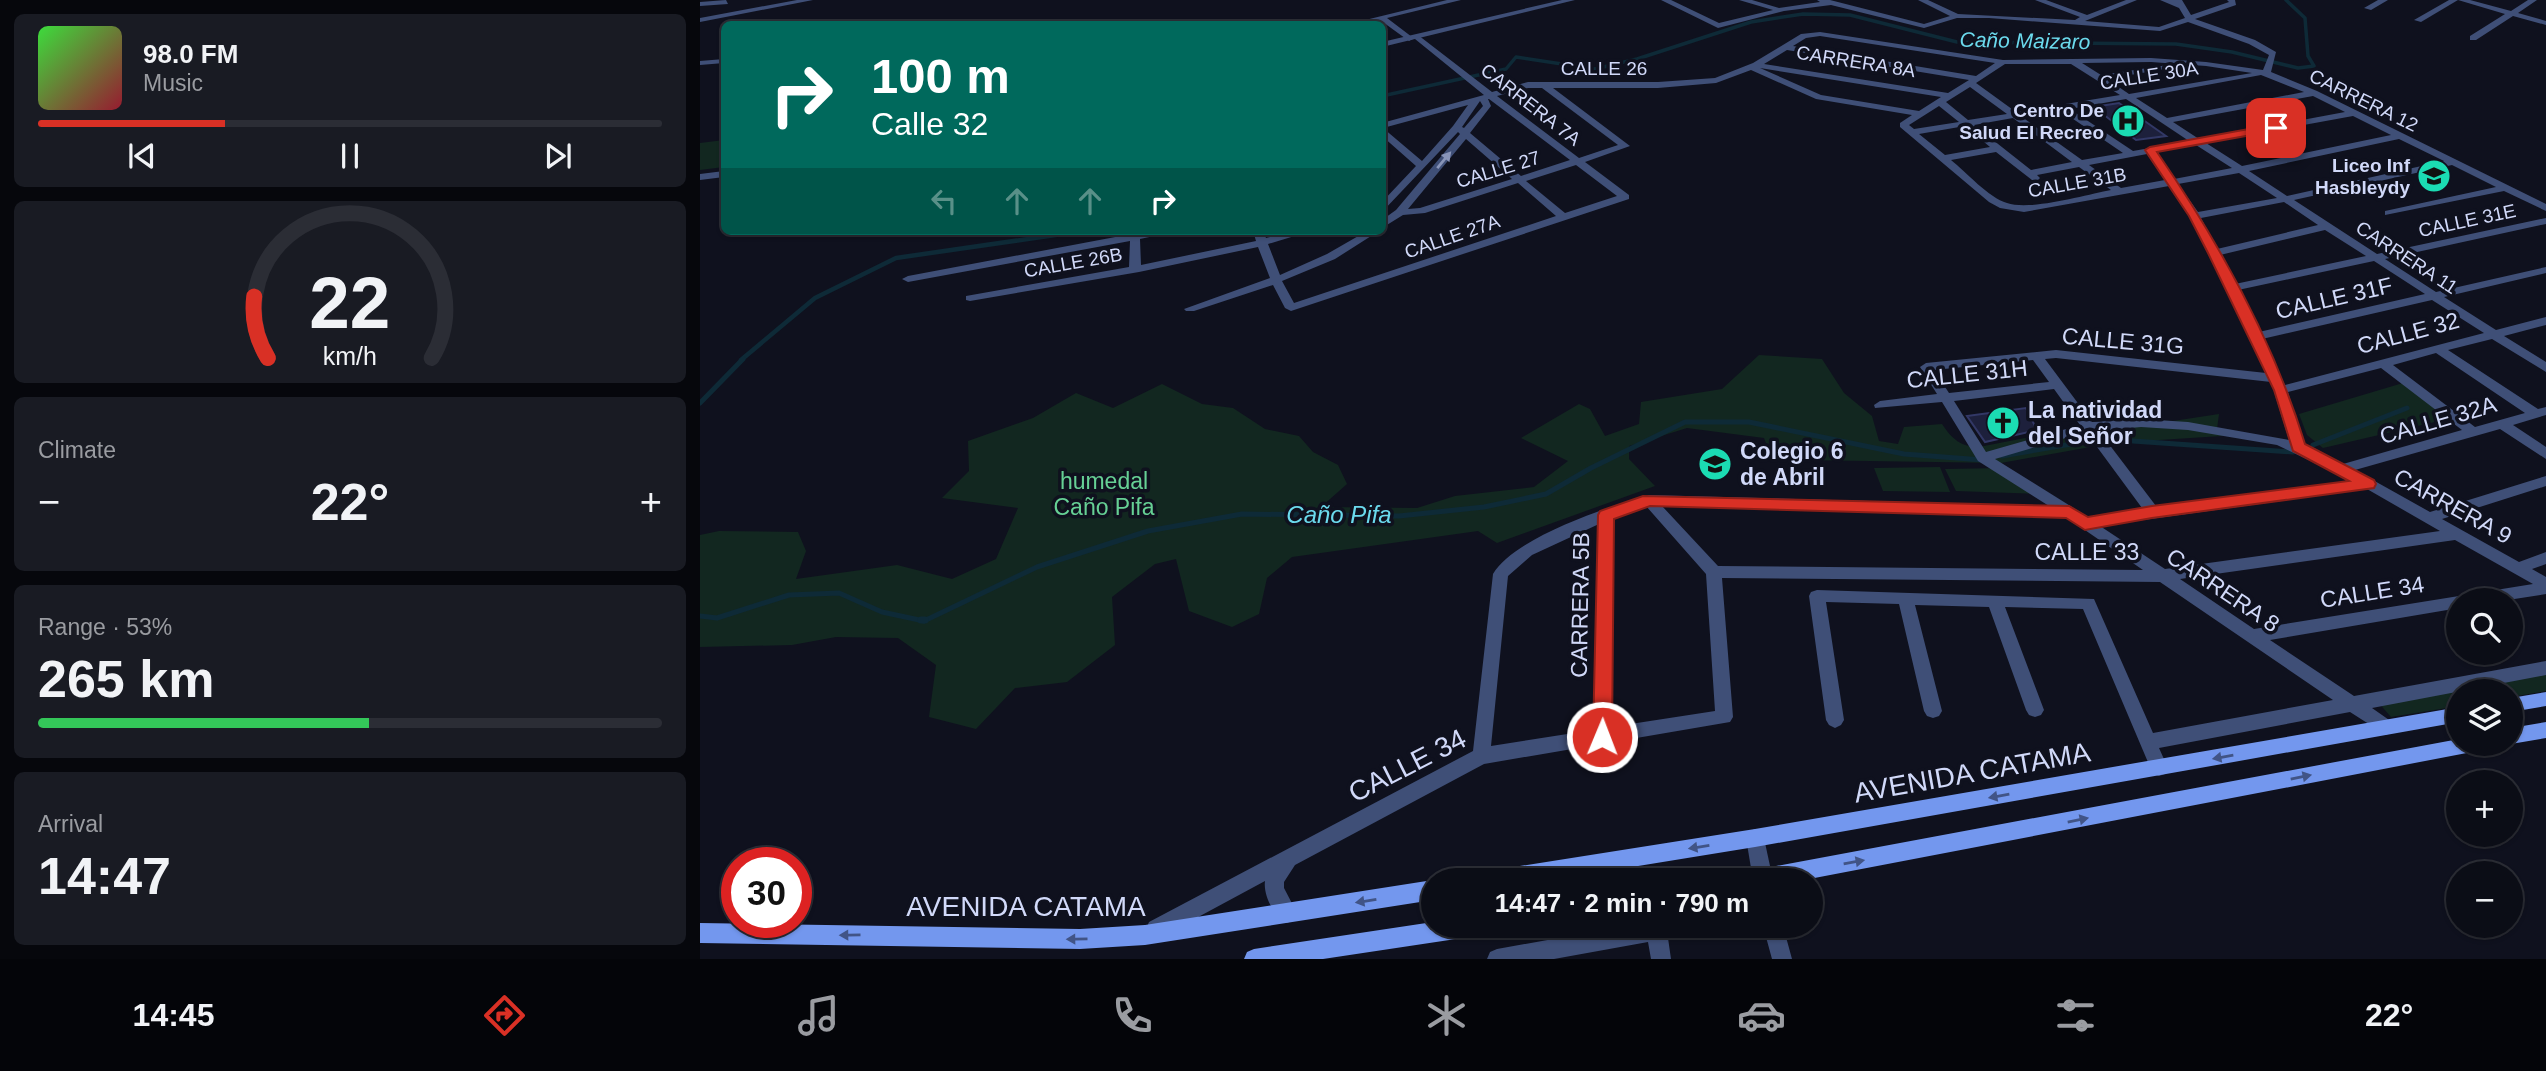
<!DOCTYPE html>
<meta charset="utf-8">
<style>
body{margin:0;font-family:Helvetica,sans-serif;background:#191b23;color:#f1f3f6;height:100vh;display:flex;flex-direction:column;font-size:26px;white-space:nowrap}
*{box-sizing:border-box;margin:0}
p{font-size:23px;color:#9a9ca1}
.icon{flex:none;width:38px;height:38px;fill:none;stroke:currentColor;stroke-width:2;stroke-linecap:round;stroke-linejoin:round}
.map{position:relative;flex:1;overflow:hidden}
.drawer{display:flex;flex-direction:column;gap:14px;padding:14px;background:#06070c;width:700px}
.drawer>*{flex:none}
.hud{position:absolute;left:21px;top:21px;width:665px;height:214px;border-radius:10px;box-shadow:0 2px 5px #0004,0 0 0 2px #2b2d35;background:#00695c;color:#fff;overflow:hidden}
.controls{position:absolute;left:1746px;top:588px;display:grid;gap:14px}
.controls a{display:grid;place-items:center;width:77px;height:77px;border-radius:50%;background:#0b0d16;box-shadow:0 2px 5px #0004,0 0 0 2px #2b2d35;font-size:35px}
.speed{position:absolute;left:21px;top:847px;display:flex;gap:14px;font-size:35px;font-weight:700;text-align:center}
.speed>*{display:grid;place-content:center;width:91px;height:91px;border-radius:50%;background:#0b0d16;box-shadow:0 2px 5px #0004,0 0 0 2px #2b2d35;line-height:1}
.speed .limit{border:10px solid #d22;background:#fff;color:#111}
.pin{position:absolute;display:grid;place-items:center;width:60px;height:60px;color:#fff;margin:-30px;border-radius:14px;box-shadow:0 4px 10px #0006}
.me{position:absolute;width:77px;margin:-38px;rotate:1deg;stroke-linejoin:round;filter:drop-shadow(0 0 5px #0008)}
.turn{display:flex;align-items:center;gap:24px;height:147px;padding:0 35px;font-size:32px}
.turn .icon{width:91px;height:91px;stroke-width:2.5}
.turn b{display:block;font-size:49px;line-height:60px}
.lanes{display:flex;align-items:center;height:66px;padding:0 35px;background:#0003;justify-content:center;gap:35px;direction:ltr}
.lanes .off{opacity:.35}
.big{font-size:52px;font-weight:800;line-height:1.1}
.drawer .widget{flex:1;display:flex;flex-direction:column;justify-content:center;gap:10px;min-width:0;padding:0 24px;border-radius:10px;background:#191b23}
.drawer .dial{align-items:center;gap:0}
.dial svg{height:182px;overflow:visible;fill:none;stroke:#2b2d35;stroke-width:7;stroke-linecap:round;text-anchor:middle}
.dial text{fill:#f1f3f6;stroke:none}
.song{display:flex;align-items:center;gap:21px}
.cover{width:84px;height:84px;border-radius:10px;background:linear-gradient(135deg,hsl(120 70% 55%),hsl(350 70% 35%))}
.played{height:7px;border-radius:4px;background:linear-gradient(90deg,#d93025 30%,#2b2d35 30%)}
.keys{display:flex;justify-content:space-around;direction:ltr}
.heat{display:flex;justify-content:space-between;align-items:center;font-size:38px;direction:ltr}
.charge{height:10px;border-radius:5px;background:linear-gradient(90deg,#34c759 53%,#2b2d35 0)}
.trip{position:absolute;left:721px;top:868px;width:402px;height:70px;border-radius:35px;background:#0b0d16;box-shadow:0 2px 5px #0004,0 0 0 2px #2b2d35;font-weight:800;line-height:70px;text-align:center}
.dock{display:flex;height:112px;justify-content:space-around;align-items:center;background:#040509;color:#9a9ca1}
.dock .icon{width:49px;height:49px}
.dock .on{color:#d93025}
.dock b{font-size:32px;color:#f1f3f6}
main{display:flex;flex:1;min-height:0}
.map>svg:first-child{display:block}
</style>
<main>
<section class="drawer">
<div class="widget">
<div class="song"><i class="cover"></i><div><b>98.0 FM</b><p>Music</p></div></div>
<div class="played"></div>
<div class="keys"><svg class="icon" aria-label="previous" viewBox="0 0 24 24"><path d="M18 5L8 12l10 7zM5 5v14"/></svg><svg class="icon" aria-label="pause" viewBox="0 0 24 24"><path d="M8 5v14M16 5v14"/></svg><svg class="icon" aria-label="next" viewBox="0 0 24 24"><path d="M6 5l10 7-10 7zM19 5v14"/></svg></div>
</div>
<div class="widget dial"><svg viewBox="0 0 100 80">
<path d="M14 69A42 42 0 1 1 86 69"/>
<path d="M14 69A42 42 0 0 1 8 42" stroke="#d93025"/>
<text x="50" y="56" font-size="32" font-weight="700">22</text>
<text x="50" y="72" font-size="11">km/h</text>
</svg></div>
<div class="widget"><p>Climate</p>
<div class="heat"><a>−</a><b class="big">22°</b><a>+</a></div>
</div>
<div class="widget"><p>Range · 53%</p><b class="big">265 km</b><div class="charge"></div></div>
<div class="widget"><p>Arrival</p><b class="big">14:47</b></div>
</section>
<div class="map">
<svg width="1846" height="959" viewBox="0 0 1846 959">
<rect width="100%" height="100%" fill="#0f111e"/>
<g fill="#122720">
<polygon points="24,140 24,167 0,170 0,143"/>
<path d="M1059,355L1122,359L1144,393L1172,416L1179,441L1198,444L1204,427L1242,424C1252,439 1261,447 1279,447L1423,419L1473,421L1519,414L1517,429L1537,435L1413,443L1301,463L1102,460L1070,454L1064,438L987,428L929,446V459L955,486L797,543L778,531L592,557L567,578L559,614L532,627L489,611L476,559L455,564L412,597L415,645L367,682L315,688L276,729L229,717L236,665L198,638L136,637L92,645L0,647V535L19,531L98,532L106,551L96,579L197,565L252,579L296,559L318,508L242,498L269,471L268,441L333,418L376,393L413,408L462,384L502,404L533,408L565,429L599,436L613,452L638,465L647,484L621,507L717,508L755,496L834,487L868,461L821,438L879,404L890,409L905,436L939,424L941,402L1022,389Z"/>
<polygon points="1703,383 1752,418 1623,448 1607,435 1599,414"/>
<polygon points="1240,467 1250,492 1183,491 1174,468"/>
<polygon points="1303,468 1345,494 1256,491 1245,469"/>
<polygon points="1846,670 1846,691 1811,697 1811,691 1759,691 1759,706 1691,717 1677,701"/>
</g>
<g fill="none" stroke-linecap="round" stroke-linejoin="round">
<polyline stroke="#0e2a37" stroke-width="3.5" points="682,96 806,69 816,57 895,69 937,59 1051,22 1103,14 1150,15 1257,42 1476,44 1532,52 1598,68 1614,66 1608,56 1605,18 1586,0"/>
<polyline stroke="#0e2a37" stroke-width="4.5" points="41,360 115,298 196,258 383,231"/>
<g stroke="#0e2a37" stroke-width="5">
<polyline points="0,403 43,359"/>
<polyline points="1404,439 1593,452"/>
<polyline points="1613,445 1707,408"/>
<polyline points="1302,456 1389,441"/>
<polyline points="0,616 17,618 89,595 139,593 182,612 224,621 337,567 448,531 542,514 699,516 784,507 846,494 891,468 985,422 1049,422 1204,454 1283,460"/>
</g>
<polyline stroke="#0e2a37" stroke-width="7" points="221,620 225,620"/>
</g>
<g fill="#1d203c" stroke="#323866" stroke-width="2">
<polygon points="1419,103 1466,136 1436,140 1394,107"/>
<polygon points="1326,408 1337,430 1285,442 1267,416"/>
</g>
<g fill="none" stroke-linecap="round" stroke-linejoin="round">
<g fill="#3f4f77" fill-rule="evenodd">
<polygon points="26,0 28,4 0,6 0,2"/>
<polygon points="97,0 113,0 0,22 0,18"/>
<polygon points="747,0 761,0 687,18 712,37 713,39 709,41 680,20 661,24 649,24"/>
<path d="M961,0H971L1019,23L1073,10L1039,0H1052L1079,8L1120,2L1117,0H1130L1224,24L1250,16L1218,0H1228L1258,14L1375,20L1380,17L1335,0H1346L1387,15L1426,0H1437L1385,21L1459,27L1485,18L1479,8L1460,0H1482L1491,15L1529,2L1527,0H1535L1536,5L1495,19L1555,40L1576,52L1571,72L1617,91L1846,204V211L1804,191L1685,215V211L1796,187L1752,165L1594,200L1677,254L1846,218V224L1685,259L1736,292L1846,267V273L1744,297L1796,330L1846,317V325L1804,336L1846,362V372L1792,339L1748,350L1838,409L1846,407V415L1813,425L1846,447V459L1800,429L1655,470L1730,512L1846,476V486L1742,519L1819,562L1846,552V564L1832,569L1846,577V594L1808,600H1759V608L1570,640L1654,696L1846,661V675L1672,708L1692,722L1695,727L1692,732L1686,735L1650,712L1459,748L1468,768L1465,774L1459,776L1453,774L1383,609L1305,607L1344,710L1341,715L1335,717L1329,715L1326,710L1289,607L1215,605L1242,711L1239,716L1233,718L1227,716L1224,711L1199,604L1126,602L1144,720L1141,725L1135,728L1129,725L1126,720L1109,596L1111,592L1117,590L1394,599L1453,733L1633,700L1460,582L1022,578L1033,717L1030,722L784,764L595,865L584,882V888L597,913L594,920L587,923C574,917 563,895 565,881L463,936L456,939L449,936L446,929L449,922L773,751L793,574C815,537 908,507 949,495L1349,506L1278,461L1242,402L1175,408L1174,405L1180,401L1237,394L1220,367L1226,363L1356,350L1566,373L1490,216L1469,186L1324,212L1300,208L1289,202L1200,127V123L1212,115L1116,99L1051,70L1016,83L958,88H853L930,146L885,162L929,195V199L591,311L585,308L573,285L494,311H486L484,309L570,278L558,247L439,272L270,301L266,300V296L429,267L430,241L208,282L202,279L208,276L447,231H469L468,233L440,239L441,265L556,241L553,231H563L566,238L594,231H611L568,244L580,275L627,254L667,231H679L635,259L582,281L594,303L856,216L818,183L725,213L703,215L682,228V220L696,210L760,134L758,132L682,212V202L716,166L682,136V123L784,95L715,39V35H718L792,92L828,82H958L1015,78L1053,63L1101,34L1120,32L1303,60L1451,58L1506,62L1563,70L1569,55L1549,44L1488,22L1460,31L1289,18H1257L1224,28L1131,5L1084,11L1018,28ZM1120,36L1295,63L1276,76L1093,46L1106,38ZM1087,50L1269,80L1248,93L1064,64ZM1451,62L1506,66L1552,73L1429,94L1407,79L1465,69L1469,67L1468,65L1401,75L1382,63ZM1305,64H1371L1420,95L1316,112L1276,83ZM1060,68L1241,97L1219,111L1121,95ZM1561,75L1604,92L1467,118L1436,98ZM1270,87L1307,114L1268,120L1246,102ZM828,88H842L918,145L879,158L797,96ZM1613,96L1645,112L1499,139L1473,122ZM788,99H789L870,160L821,176L770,133L791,106ZM1426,99L1489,141L1433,151L1370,109ZM780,101L783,106L764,128L762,127ZM768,105L753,126L722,161L683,128ZM1239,106L1259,122L1214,129L1209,125ZM1360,110L1423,153L1382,160L1322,117ZM1653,116L1691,135L1542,166L1506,143ZM1313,118L1372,162L1331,170L1274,125ZM1265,126L1290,147L1245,155L1219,134ZM766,139L812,179L720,208L708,209ZM1699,139L1744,161L1587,196L1549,171ZM1496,145L1532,168L1474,179L1456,152ZM1296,152L1332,180H1338L1340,178L1337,175L1379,167L1411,190C1385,195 1330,211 1307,203C1289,198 1266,172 1251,160ZM1447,154L1465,180L1421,188L1389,165ZM876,165L917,196L865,213L826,181ZM1539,173L1577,198L1498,212L1478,184ZM1584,202L1618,225L1517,249L1501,218ZM1625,230L1666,256L1535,284L1520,255ZM1674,261L1725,294L1559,332L1538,290ZM1732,300L1784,333L1585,385L1562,339ZM1736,353L1825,413L1775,427L1693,365ZM1356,358L1571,382L1589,440L1488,422L1441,419L1392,422L1345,359ZM1333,360L1349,382L1249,393L1234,370ZM1681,368L1762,430L1643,464L1605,447L1588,392ZM1354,389L1380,425L1286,452L1254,401ZM1441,427L1488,430L1577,445L1652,481L1456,506L1399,431ZM1386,432L1442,508L1388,517L1295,459ZM1667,489L1740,531L1465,569L1400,526ZM946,506L1006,574L1015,711L911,727L913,518ZM962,506L1366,517L1443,570L1018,566ZM899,524L893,730L791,746L808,576L832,555ZM1755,540L1833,584L1771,594L1764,598L1759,596L1554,629L1480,579Z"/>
<polygon points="1678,0 1688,0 1671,10 1664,8"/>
<polygon points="1749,0 1758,0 1721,22 1714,20"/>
<polygon points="1758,0 1770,0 1811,11 1828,0 1837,0 1818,13 1846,21 1846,25 1813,16 1776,40 1770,40 1770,36 1805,14"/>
<polygon points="24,59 24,63 0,65 0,61"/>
<polygon points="925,926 990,926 987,933 968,938 971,959 951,959 948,942 854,959 787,959 790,952 797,949"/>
</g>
<g fill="#3f4f77" fill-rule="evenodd">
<polygon points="862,0 875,0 682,47 682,42"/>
<polygon points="24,171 24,177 0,180 0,174"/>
<polygon points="1055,829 1062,832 1064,838 1073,880 1053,880 1046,838 1048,832"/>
<polygon points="1063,926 1083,926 1092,959 1072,959"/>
</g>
<g fill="#7397ee" fill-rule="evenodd">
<polygon points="1846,692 1846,706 1811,712 1811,698"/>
<polygon points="1759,707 1759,722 1055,847 852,880 785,880 788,873 795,870 1055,829"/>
<polygon points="1846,722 1846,738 1811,744 1811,728"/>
<polygon points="1759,739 1759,744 1781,744 1778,750 1772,752 1104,880 1045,880 1048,873 1055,870"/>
<polygon points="733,880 733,900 445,945 380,949 0,943 0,923 380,929 445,925"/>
<polygon points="733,922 733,926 786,926 783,933 776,936 623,959 544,959 547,952 554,949"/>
</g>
</g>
<defs><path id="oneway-solid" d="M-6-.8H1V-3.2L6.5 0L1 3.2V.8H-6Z" transform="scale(1.75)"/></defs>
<use fill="#8894b8" href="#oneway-solid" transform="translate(744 160) rotate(-50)"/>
<g fill="#415486">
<use href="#oneway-solid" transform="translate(1523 757) rotate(170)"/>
<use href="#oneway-solid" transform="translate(1601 777) rotate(-11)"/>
<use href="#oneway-solid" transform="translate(1299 796) rotate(170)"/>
<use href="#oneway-solid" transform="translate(1378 820) rotate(-11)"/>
<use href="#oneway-solid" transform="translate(999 847) rotate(171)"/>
<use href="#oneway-solid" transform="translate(1154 862) rotate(-10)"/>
<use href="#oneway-solid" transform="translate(666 901) rotate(171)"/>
<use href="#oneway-solid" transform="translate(150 935) rotate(179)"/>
<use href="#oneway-solid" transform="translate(377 939) rotate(179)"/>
</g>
<path fill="#d93025" stroke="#8d1f18" stroke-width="2" d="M1576,124L1581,128L1579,130L1457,152C1519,242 1573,340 1605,444L1674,480L1676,484L1674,488L1452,518L1385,530L1366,518L950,506L914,519L912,737L910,743L902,746L895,743L893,737L898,515L900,511L943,496L1369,506L1388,517L1452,506L1649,481L1593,451L1574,390L1508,253L1489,216L1445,150L1450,147Z"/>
<defs>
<symbol id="hospital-disc" viewBox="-11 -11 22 22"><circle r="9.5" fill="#1bdcb3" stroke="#0f111e"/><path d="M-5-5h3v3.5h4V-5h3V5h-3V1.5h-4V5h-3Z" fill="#111"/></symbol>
<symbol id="school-disc" viewBox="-11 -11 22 22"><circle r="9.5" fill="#1bdcb3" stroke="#0f111e"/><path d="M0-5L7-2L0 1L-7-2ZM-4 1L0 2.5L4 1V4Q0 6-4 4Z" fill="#111"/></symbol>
<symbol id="church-disc" viewBox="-11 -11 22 22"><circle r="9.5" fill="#1bdcb3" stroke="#0f111e"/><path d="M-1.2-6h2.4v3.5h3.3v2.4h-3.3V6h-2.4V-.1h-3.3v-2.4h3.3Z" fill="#111"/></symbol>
</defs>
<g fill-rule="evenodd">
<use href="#hospital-disc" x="1409" y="102" width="38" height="38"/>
<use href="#school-disc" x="1715" y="157" width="38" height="38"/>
<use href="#church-disc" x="1284" y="404" width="38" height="38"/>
<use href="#school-disc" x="996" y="445" width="38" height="38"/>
</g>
<g text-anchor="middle" stroke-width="7" stroke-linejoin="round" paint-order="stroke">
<g font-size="19" fill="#d1d9f9" stroke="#0f111e">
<text transform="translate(1156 61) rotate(9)" y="7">CARRERA 8A</text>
<text x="904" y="75">CALLE 26</text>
<text transform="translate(1449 75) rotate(-9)" y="7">CALLE 30A</text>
<text transform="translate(1664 100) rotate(26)" y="7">CARRERA 12</text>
<text transform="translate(831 104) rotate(38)" y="7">CARRERA 7A</text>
<text transform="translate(798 169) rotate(-17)" y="7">CALLE 27</text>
<text transform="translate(1377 182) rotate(-10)" y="7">CALLE 31B</text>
<text transform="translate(1767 220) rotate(-12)" y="7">CALLE 31E</text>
<text transform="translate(752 236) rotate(-19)" y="7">CALLE 27A</text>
<text transform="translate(1707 257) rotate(33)" y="7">CARRERA 11</text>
<text transform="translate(373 262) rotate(-10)" y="7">CALLE 26B</text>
</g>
<g font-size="19" font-weight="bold" fill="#d1d9f9" stroke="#0f111e" text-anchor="end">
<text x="1404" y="117">Centro De<tspan x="1404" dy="22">Salud El Recreo</tspan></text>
<text x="1710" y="172">Liceo Inf<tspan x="1710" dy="22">Hasbleydy</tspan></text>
</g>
<g font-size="21" font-style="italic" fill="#6bdaed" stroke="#0f111e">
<text transform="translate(1325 41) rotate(1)" y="7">Caño Maizaro</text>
</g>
<g font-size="23" fill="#d1d9f9" stroke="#0f111e">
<text transform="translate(1634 298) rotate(-13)" y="8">CALLE 31F</text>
<text transform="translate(1708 333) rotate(-15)" y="8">CALLE 32</text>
<text transform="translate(1423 341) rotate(5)" y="8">CALLE 31G</text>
<text transform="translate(1267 374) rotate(-6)" y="8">CALLE 31H</text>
<text transform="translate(1738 420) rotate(-16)" y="8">CALLE 32A</text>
<text transform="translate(1753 506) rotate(29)" y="8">CARRERA 9</text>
<text x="1387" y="560">CALLE 33</text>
<text transform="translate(1523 590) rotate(34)" y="8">CARRERA 8</text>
<text transform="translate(1672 592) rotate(-9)" y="8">CALLE 34</text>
<text transform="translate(880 605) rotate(-89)" y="8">CARRERA 5B</text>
</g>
<g font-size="23" font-weight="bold" fill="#d1d9f9" stroke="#0f111e" text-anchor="start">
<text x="1328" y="418">La natividad<tspan x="1328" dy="26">del Señor</tspan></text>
<text x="1040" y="459">Colegio 6<tspan x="1040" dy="26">de Abril</tspan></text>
</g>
<g font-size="23" fill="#66d095" stroke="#0f111e">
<text x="404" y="489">humedal<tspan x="404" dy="26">Caño Pifa</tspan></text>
</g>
<g font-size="24" font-style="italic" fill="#6bdaed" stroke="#0f111e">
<text x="639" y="523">Caño Pifa</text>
</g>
<g font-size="28" fill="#d1d9f9" stroke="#0f111e">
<text transform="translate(707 765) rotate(-27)" y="10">CALLE 34</text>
<text transform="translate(1272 772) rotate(-10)" y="10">AVENIDA CATAMA</text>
<text x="326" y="916">AVENIDA CATAMA</text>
</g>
</g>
</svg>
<div class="controls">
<a><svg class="icon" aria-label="search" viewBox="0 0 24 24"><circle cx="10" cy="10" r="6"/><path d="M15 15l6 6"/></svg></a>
<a><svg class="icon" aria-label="layers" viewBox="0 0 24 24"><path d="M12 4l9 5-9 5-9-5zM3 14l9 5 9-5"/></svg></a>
<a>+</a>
<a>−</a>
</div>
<div class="speed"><div class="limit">30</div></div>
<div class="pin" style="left:1576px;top:128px;background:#d93025"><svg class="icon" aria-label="arrive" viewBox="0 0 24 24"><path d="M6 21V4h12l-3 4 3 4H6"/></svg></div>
<svg class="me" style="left:902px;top:737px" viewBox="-20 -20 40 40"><circle r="17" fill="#d93025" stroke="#fff" stroke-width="3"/><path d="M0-11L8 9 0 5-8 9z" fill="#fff"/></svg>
<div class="trip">14:47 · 2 min · 790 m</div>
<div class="hud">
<div class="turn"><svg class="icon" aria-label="right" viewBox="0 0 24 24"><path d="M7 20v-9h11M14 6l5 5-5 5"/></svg><div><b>100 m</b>Calle 32</div></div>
<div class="lanes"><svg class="icon off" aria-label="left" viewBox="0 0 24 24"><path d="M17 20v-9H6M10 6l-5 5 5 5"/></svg><svg class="icon off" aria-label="ahead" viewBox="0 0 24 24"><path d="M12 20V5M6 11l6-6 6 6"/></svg><svg class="icon off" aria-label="ahead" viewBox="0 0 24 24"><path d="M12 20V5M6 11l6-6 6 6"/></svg><svg class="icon" aria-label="right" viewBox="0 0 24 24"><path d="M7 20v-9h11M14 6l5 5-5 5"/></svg></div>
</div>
</div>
</main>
<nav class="dock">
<b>14:45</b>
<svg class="icon on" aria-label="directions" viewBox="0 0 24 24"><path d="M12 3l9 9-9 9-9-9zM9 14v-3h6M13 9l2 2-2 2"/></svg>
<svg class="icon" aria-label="music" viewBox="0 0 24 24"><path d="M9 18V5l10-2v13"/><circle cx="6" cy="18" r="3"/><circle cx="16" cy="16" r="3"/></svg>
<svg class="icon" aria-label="phone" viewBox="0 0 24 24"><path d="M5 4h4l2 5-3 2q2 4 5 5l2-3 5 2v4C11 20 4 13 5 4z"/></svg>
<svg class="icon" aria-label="climate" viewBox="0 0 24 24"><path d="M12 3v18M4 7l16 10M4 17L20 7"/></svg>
<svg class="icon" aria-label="car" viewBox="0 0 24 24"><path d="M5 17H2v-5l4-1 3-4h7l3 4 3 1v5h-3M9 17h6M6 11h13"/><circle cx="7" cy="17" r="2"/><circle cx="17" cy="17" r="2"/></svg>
<svg class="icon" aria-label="filters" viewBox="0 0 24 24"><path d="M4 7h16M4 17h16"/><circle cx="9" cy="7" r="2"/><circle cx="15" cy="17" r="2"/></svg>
<b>22°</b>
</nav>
